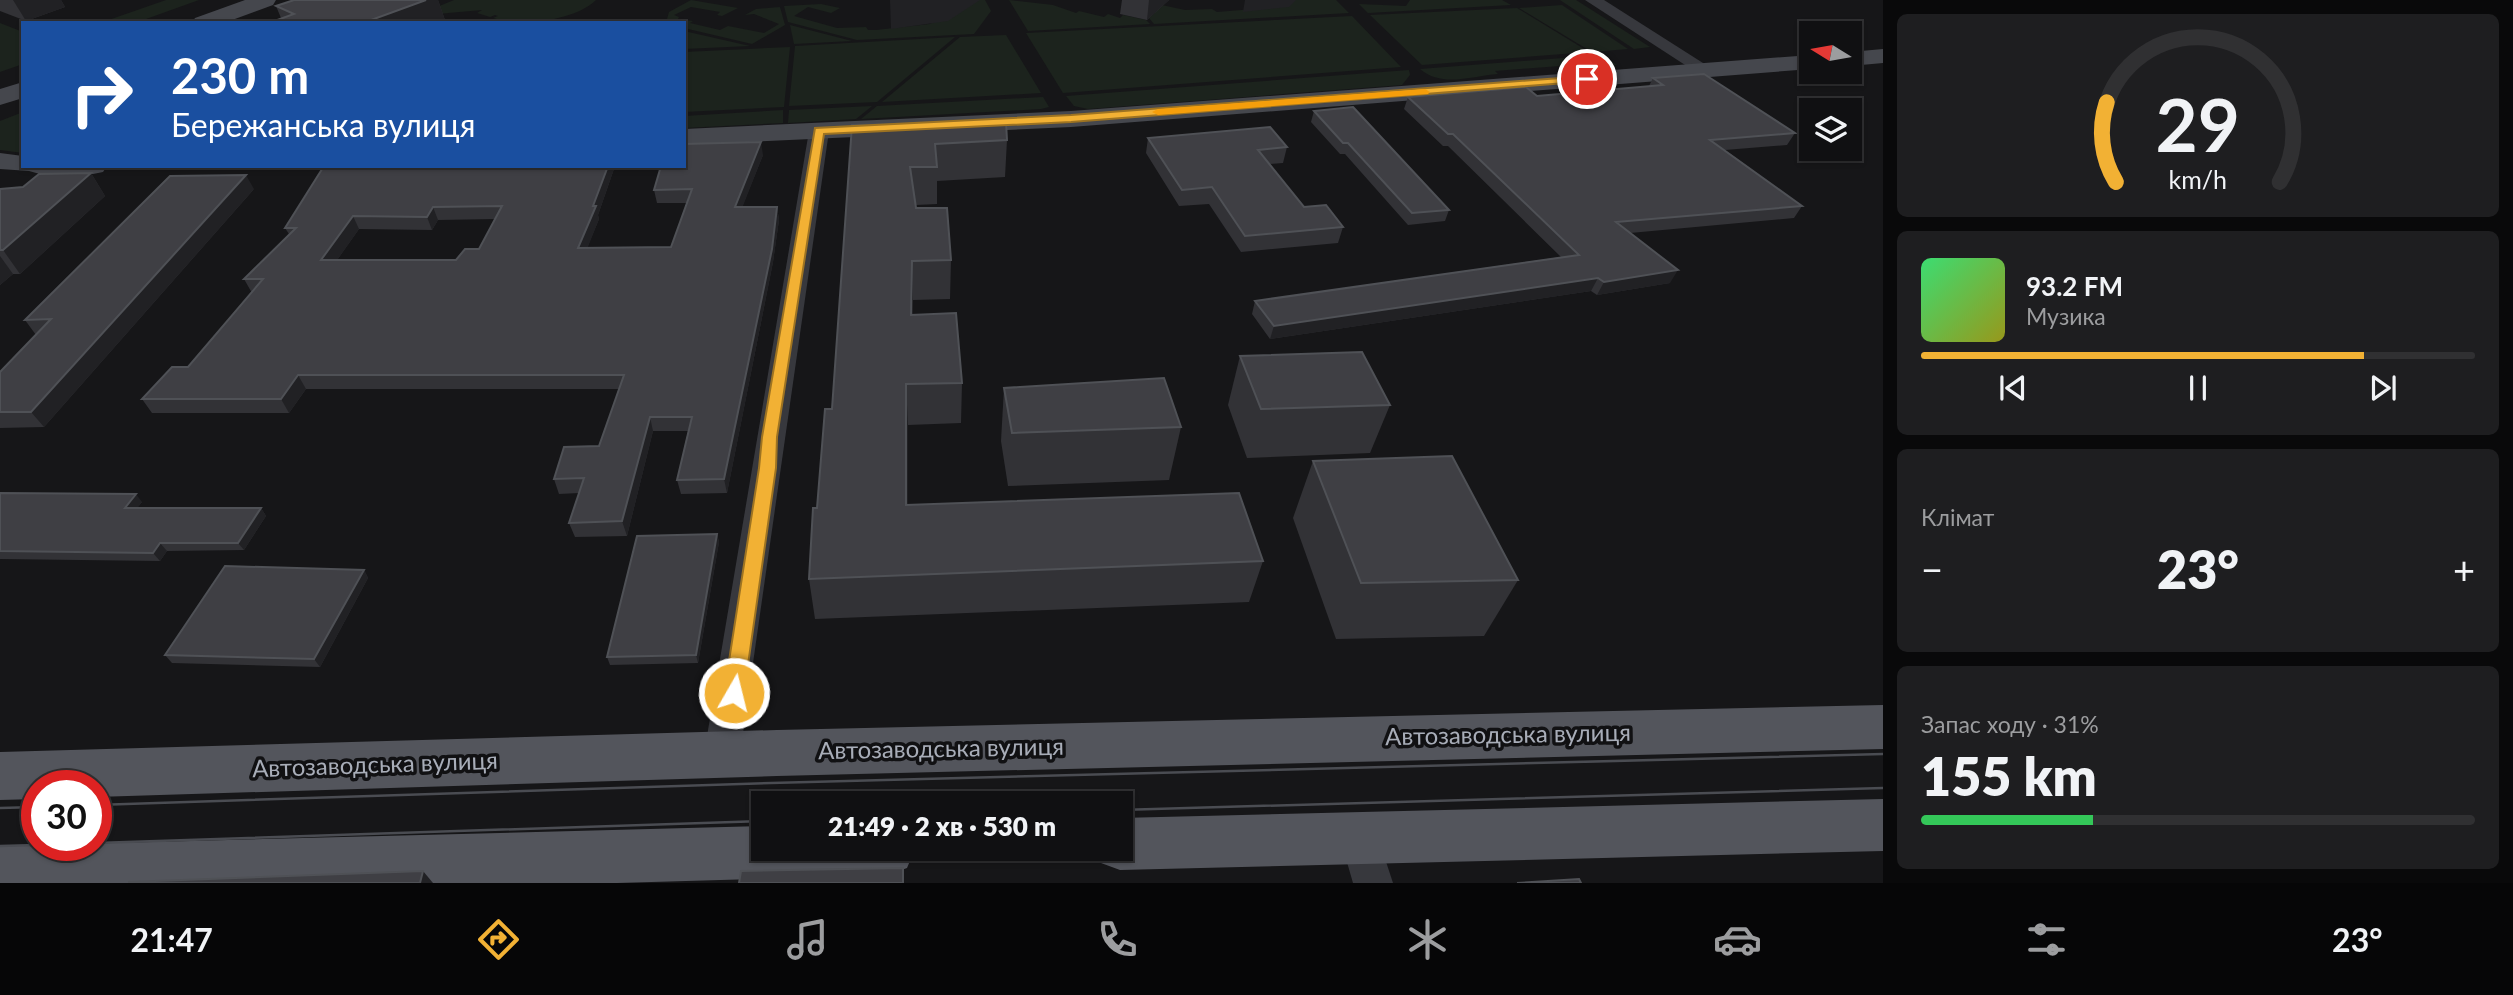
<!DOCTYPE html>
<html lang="uk">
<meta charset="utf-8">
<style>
body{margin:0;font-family:Lato,sans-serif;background:#1e1e20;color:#f1f3f6;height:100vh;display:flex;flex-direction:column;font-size:26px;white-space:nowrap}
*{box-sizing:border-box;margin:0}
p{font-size:23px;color:#9c9d9f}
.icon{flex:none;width:38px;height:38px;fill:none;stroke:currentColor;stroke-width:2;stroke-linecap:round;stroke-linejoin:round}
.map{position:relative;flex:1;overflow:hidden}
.details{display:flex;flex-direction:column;gap:14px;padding:14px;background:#09090a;width:630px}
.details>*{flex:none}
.banner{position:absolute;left:21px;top:21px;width:665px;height:147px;border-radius:0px;box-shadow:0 2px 5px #0004,0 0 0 2px #303032;background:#1a4fa0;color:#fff;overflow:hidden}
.needle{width:46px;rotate:281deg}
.buttons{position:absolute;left:1799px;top:21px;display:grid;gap:14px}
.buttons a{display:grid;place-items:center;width:63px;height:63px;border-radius:0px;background:#101012;box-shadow:0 2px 5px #0004,0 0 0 2px #303032;font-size:35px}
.speed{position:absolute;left:21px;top:770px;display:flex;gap:14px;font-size:35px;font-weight:700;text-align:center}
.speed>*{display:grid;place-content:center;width:91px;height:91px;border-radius:50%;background:#101012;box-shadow:0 2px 5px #0004,0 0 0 2px #303032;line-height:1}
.speed .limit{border:10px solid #d22;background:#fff;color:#111}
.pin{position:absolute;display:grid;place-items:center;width:60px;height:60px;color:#fff;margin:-30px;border:4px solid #fff;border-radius:50%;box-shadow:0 2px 7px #0007}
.me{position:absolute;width:77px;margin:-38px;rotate:8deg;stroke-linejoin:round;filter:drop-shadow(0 0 5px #0008)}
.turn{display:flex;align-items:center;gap:24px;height:147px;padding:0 35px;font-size:32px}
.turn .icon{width:91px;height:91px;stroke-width:2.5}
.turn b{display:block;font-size:49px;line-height:60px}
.big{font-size:52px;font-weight:800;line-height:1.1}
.details .widget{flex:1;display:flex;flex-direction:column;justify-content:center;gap:10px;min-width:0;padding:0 24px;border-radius:10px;background:#1e1e20}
.details .dial{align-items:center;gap:0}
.dial svg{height:182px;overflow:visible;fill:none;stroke:#303032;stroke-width:7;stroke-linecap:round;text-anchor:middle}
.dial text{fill:#f1f3f6;stroke:none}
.song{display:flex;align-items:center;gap:21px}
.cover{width:84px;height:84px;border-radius:10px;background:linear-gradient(135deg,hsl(140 70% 55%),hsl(60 70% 35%))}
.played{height:7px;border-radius:4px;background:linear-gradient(90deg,#f2b134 80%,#303032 80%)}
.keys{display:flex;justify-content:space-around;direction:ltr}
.heat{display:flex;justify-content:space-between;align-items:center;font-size:38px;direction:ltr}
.charge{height:10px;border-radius:5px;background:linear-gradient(90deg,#34c759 31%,#303032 0)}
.trip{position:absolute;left:751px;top:791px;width:382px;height:70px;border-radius:0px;background:#101012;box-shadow:0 2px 5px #0004,0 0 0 2px #303032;font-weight:800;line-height:70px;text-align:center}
.tabs{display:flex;height:112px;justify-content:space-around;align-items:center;background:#060607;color:#9c9d9f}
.tabs .icon{width:49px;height:49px}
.tabs .on{color:#f2b134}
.tabs b{font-size:32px;color:#f1f3f6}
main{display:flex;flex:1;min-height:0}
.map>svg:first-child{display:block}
</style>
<main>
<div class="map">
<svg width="1883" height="883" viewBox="0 0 1883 883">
<rect width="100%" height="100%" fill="#161618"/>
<g fill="#1c231d">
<polygon points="166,0 199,0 135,23 100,23"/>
<path d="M454,0H596C574,21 521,27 493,18L498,16L495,15L490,17L477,13L482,10L415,16Z"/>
<polygon points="691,0 738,8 722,16 717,15 720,12 691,7 674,15 679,17 678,19 693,21 690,23 720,30 728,26 764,33 779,24 754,14 745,15 756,9 780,7 785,25 752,44 684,28 684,23 666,23 669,12"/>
<polygon points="975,0 985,0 991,11 974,34 857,40 788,22 784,6 821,4 840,8 831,13 808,7 794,16 837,28 866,27 868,30 876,30 930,24"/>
<polygon points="1009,0 1053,5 1076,13 1079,11 1104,17 1108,14 1120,18 1123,15 1146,20 1150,24 1028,31"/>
<polygon points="1290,0 1336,0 1349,13 1154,24 1149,18 1155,13 1143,1 1185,10 1212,9 1217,12 1266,8"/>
<polygon points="1410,0 1502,0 1511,5 1368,13 1359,4 1406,6"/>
<polygon points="1560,0 1576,0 1650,47 1634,49"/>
<polygon points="1562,5 1628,49 1592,52 1519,8"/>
<polygon points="1517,8 1589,52 1422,65 1370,15"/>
<polygon points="1352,16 1401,67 1063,93 1026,33"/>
<polygon points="0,23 23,32 23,64 0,72"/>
<polygon points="790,25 852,41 794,44"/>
<polygon points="684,31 750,46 684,49"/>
<polygon points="1006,35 1041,93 882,102 960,37"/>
<polygon points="955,37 877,102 789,106 795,46"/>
<polygon points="790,47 784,107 684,112 684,52"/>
<path d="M1602,55L1617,65L1603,66L1599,63L1495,71L1498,74C1472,76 1442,88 1420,69Z"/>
<polygon points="1409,70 1410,75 1402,85 1088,109 1074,106 1066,96"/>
<polygon points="1043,97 1049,107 1041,109 861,119 877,106"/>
<polygon points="872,106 856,119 788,123 789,110"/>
<polygon points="783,110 783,123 684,128 684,116"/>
<polygon points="23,112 23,142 19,144 23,145 23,153 0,150 0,121"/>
</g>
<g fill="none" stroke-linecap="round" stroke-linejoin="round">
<g fill="#37383d" fill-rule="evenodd">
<polygon points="1585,0 1604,0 1714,70 1705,75 1699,74"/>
<polygon points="819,125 829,131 740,754 735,766 722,771 709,766 704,754 809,131"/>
<polygon points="1360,819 1374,825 1393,883 1353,883 1340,838 1346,825"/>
</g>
<g fill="#45474d" fill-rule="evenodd">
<polygon points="245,0 276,0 273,5 224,23 192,23 195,18"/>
<polygon points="1883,49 1883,63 1850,66 1850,52"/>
<polygon points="1811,55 1811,69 1071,127 684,145 684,129 1071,111"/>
<polygon points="23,82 23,98 0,105 0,89"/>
<polygon points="0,153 23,156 23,166 107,166 103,172 93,174 40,174 29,171 0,169"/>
</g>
<g fill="#53555c" fill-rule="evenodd">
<polygon points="1883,705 1883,749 777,776 96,797 96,786 37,786 37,799 0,800 0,752 777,730"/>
<polygon points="1883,799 1883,851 1120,870 1101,863 1095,849 1120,849 1120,818"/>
<polygon points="763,826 763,849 915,849 907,868 888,875 617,883 0,883 0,846"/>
</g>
<g stroke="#4a4c52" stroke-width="2.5">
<polyline points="96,805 771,783 1883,754"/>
<polyline points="0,808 37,807"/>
<polyline points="1120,810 1883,788"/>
<polyline points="96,843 763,821"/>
<polyline points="0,846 37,845"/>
</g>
</g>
<g fill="#323236" fill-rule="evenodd">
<polygon points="0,0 61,0 65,7 26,21 0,11"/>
<polygon points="294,0 438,0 446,23 281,18 276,6"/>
<polygon points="1122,0 1169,0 1147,20 1120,14"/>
<polygon points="1653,78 1795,133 1787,145 1725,150 1802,206 1794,218 1630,233 1670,283 1597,295 1591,291 1270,339 1252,314 1255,301 1561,257 1448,146 1443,146 1404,109 1408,97 1537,96 1649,86"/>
<polygon points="1314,111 1449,210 1445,221 1408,225 1345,154 1340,154 1311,122"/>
<polygon points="852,125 1007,140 1005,177 937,181 937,204 916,205 916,208 951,260 950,299 913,300 913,315 962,383 961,423 908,425 908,505 1263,561 1249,602 815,619 809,579 817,508 832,409"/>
<polygon points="1148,138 1287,147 1283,163 1270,164 1304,207 1343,227 1338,243 1241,252 1209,204 1179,206 1146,153"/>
<path d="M763,155L742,207H777L779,220L773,262L727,493L681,494L677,480L688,431H653L627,536L575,537L569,523L579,493L559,494L554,479L599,446L619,389H306L289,413H152L142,399L188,367L252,293L244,279L289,234L285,228L324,166H615L598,215L599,219L587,248L671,247L687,203H657L654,190ZM495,219L479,249L456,260H337L359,229L432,230L438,220Z"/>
<polygon points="91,173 105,196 20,274 13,274 0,285 0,189 23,187"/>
<polygon points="254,189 44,427 0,428 0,372 36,335 25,320"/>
<polygon points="1240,356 1390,405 1370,453 1247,458 1228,405"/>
<polygon points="1004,388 1181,427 1169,480 1008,486 1001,441"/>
<polygon points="1313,461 1518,580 1484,636 1336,639 1293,518"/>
<polygon points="0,493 142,502 137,508 261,508 266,516 244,550 167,551 160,561 0,559"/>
<polygon points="717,534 719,542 698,663 610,665 607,657"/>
<polygon points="364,570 368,578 320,667 172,663 165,655"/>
</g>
<g fill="#212124">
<polygon points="13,0 61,0 65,7 26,21"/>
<polygon points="426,0 438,0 446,23 363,23"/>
<polygon points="890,0 980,0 948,21 891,29"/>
<polygon points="1149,0 1169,0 1147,20"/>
<polygon points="1245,0 1296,0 1289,7 1243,12"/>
<polygon points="761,142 763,155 737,221 735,207"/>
<polygon points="608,166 615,166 598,215 599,219 582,262 578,248"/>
<polygon points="91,173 105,196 20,274 3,250"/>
<polygon points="246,175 254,189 44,427 31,412"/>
<polygon points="433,207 438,220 432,230 427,217"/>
<polygon points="777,207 779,220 773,262 727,493 724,479"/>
<polygon points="353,216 359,229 328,273 321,260"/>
<polygon points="0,256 13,274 0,285"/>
<polygon points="912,261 913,300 912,355 911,315"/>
<polygon points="1678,270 1670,283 1597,295 1604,282"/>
<polygon points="1598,278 1591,291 1270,339 1274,326"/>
<polygon points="298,375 306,389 289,413 281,399"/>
<polygon points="906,384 908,425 908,545 906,505"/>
<polygon points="650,417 653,431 627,536 622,521"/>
<polygon points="136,494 142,502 131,516 125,508"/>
<polygon points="261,508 266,516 244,550 238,543"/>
<polygon points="717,534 719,542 698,663 696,655"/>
<polygon points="160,543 167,551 160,561 153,553"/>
<polygon points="364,570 368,578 320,667 314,659"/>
<polygon points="423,871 433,883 420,883"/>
</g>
<g fill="#3f3f44" stroke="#4f5156" stroke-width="2" fill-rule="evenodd">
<polygon points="294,0 426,0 363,23 269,23 294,14 276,6"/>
<polygon points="1704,74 1795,133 1710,140 1802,206 1616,222 1678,270 1604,282 1598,278 1274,326 1255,301 1579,255 1453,134 1448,134 1408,97 1526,87 1537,96 1663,85 1653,78"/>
<polygon points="1353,107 1449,210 1412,213 1348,143 1343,143 1314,111"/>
<polygon points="1006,122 1007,140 935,144 937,167 910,167 916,208 947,208 951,260 912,261 911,315 956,313 962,383 906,384 906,505 1239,493 1263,561 809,579 813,508 817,508 825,409 832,409 852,125"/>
<polygon points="1270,127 1287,147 1258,150 1304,207 1326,205 1343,227 1245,236 1212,187 1182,190 1148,138"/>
<path d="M761,142L735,207H777L772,249L724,479L677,480L692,417H650L622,521L569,523L584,478L554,479L564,447L599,446L624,375H298L281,399H142L172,367H188L263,279H244L296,228H285L324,166H608L593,206H596L578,248L671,247L692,189L654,190L661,166H684V144ZM502,206L479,249H465L456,260H321L353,216L427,217L433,207Z"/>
<polygon points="91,173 3,250 0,250 0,189 23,187 39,174"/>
<polygon points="246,175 31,412 0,412 0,372 51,319 25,320 170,176"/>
<polygon points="1362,352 1390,405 1261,409 1240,356"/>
<polygon points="1164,378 1181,427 1012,433 1004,388"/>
<polygon points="1452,456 1518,580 1361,583 1313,461"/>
<polygon points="0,493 136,494 125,508 261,508 238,543 160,543 153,553 0,551"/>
<polygon points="717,534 696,655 607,657 637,536"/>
<polygon points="225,566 364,570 314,659 165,655"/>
<polygon points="903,868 903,883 739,883 741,871"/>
<polygon points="423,871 420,883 129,883 129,882"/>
<polygon points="1579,879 1581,883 1517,883"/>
</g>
<polygon fill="#f2b134" stroke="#9d7322" stroke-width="2" points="1587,76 1591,77 1591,81 1071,122 824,134 777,437 776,468 744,693 741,699 734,702 727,699 724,693 759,468 762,437 815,128 1071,115"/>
<polygon fill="#f59e0b" points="1425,89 1430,92 1428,94 1158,115 1152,112 1158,109"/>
<g text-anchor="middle" stroke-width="7" stroke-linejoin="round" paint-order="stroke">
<g font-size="24" fill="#a8adb8" stroke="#111113">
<text transform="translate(1508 735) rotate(-1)" y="8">Автозаводська вулиця</text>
<text transform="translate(941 749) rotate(-1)" y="8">Автозаводська вулиця</text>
<text transform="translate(375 765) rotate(-2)" y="8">Автозаводська вулиця</text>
</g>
</g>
</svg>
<div class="buttons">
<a><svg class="needle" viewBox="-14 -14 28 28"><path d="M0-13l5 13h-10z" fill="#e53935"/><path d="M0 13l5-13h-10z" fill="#9c9d9f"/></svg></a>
<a><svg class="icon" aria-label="layers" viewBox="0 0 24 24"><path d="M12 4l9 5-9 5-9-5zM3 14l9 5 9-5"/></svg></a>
</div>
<div class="speed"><div class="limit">30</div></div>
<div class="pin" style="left:1587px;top:79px;background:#d93025"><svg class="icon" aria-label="arrive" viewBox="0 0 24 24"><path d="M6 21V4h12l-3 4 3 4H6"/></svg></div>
<svg class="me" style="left:734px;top:693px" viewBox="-20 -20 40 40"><circle r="17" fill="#f2b134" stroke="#fff" stroke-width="3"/><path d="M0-11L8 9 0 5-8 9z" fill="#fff"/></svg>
<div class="trip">21:49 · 2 хв · 530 m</div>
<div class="banner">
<div class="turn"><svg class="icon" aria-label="right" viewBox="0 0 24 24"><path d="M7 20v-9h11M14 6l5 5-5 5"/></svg><div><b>230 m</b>Бережанська вулиця</div></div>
</div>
</div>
<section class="details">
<div class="widget dial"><svg viewBox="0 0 100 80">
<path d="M14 69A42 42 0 1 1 86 69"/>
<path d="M14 69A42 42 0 0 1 10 34" stroke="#f2b134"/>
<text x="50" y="56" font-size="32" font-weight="700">29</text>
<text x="50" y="72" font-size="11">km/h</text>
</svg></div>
<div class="widget">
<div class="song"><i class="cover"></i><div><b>93.2 FM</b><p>Музика</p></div></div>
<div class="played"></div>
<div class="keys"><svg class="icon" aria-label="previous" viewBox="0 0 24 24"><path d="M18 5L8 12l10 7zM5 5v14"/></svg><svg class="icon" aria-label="pause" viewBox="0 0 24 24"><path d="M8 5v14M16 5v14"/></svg><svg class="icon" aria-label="next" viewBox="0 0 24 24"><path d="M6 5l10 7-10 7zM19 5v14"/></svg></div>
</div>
<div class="widget"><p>Клімат</p>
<div class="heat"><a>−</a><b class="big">23°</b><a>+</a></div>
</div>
<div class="widget"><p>Запас ходу · 31%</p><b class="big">155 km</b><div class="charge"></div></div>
</section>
</main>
<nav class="tabs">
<b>21:47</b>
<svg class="icon on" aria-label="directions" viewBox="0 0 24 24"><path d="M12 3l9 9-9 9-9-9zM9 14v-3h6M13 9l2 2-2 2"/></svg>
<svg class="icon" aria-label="music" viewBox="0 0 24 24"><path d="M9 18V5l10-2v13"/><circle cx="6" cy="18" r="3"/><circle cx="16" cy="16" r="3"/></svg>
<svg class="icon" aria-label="phone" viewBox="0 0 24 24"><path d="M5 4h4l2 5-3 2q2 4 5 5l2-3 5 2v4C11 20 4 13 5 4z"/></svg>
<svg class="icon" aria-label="climate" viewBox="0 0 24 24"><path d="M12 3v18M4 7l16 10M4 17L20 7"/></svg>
<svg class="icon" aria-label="car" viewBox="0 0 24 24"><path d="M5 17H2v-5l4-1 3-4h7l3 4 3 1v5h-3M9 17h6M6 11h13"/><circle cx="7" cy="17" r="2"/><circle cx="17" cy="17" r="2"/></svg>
<svg class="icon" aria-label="filters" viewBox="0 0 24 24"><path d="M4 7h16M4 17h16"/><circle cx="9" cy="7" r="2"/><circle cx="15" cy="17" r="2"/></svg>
<b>23°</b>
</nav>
